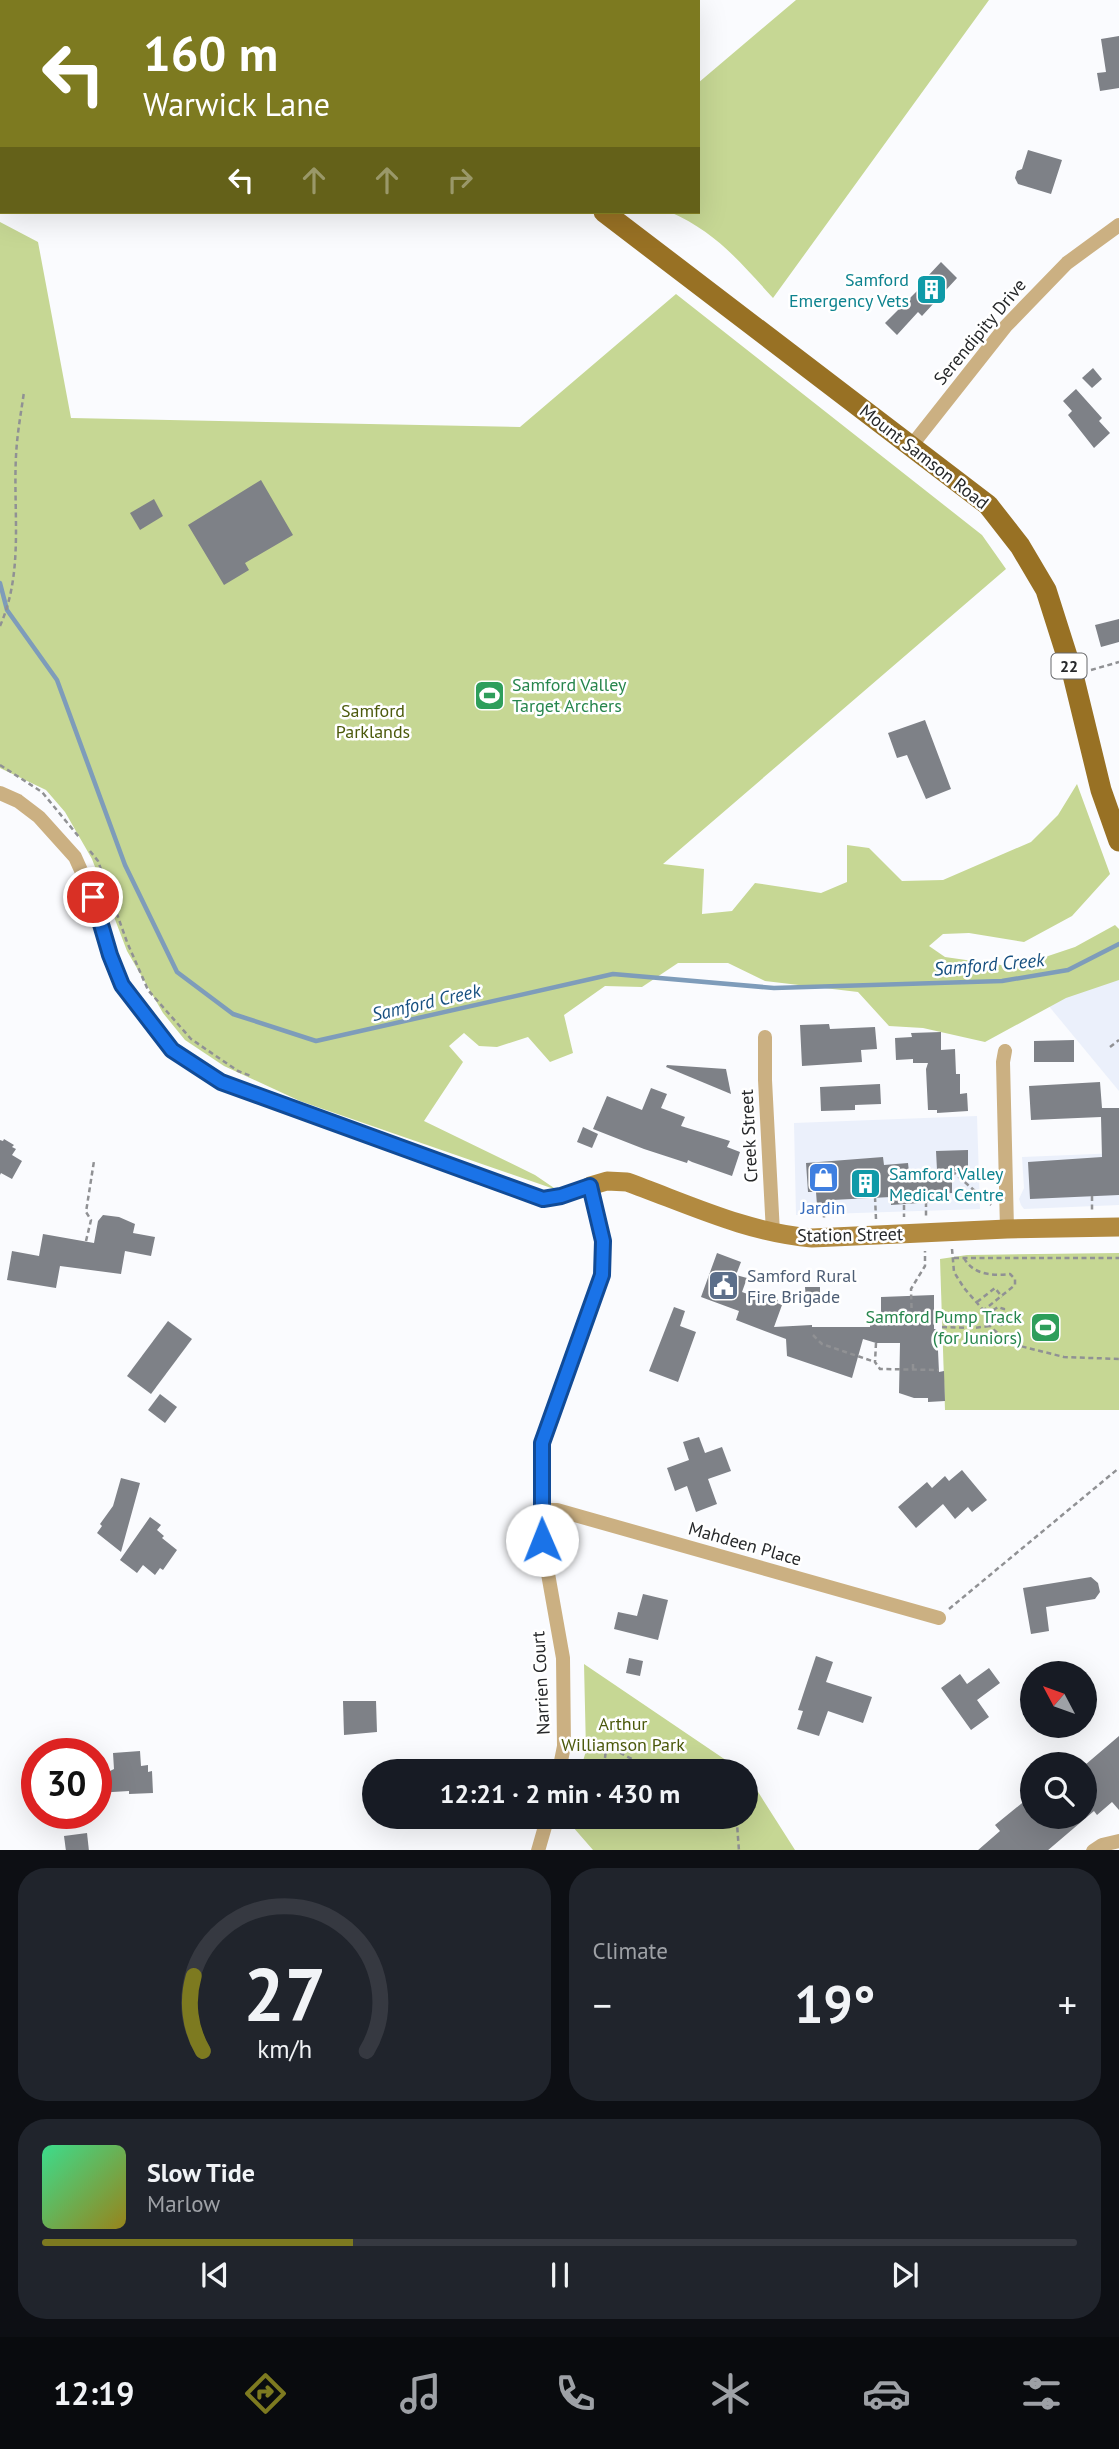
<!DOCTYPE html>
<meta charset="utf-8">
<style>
body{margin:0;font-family:"PT Sans",sans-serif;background:#20242c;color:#f1f3f6;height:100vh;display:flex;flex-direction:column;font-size:26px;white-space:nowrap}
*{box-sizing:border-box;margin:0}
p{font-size:23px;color:#9ea1a6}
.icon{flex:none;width:38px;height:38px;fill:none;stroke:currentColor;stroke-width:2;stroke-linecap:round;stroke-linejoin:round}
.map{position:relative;height:1850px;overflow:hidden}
.side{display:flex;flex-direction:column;gap:18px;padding:18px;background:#0d0f14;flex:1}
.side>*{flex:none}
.top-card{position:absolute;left:0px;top:0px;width:700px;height:214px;box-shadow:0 7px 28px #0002;background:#7d7a20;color:#fff;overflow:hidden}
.needle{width:46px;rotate:311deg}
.buttons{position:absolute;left:1020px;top:1661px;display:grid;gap:14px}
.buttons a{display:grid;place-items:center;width:77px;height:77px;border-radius:50%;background:#171b24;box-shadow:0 7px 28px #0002;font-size:35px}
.speed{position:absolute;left:21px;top:1738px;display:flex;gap:14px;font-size:35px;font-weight:700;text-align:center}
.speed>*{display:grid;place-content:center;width:91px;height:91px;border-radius:50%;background:#171b24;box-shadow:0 7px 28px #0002;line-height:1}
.speed .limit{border:10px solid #d22;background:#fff;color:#111}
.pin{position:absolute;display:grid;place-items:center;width:60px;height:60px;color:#fff;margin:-30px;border:4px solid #fff;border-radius:50%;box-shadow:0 2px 7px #0007}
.me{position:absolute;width:77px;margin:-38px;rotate:359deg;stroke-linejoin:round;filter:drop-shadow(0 0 5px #0008)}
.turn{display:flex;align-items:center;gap:24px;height:147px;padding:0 28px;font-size:32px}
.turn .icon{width:91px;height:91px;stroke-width:2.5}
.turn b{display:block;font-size:49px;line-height:60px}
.lanes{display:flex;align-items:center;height:66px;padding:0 28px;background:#0003;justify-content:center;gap:35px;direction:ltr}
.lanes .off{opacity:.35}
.big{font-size:52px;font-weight:700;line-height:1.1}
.side .widget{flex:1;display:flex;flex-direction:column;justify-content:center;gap:10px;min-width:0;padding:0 24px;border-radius:28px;background:#20242c}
.side .dial{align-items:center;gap:0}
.dial svg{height:182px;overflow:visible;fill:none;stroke:#363941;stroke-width:7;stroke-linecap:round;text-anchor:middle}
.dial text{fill:#f1f3f6;stroke:none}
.song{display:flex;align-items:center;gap:21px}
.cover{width:84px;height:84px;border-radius:10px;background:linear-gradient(135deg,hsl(150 70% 55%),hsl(50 70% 35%))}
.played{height:7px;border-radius:4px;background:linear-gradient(90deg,#7d7a20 30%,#363941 30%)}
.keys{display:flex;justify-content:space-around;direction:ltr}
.heat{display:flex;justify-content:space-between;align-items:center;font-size:38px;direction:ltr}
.side .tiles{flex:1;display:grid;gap:18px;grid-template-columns:1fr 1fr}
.widget:last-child{grid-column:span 2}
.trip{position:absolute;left:362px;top:1759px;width:396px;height:70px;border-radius:35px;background:#171b24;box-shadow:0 7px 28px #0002;font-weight:700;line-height:70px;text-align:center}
.menu{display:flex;height:112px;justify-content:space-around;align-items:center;background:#090b0e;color:#9ea1a6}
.menu .icon{width:49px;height:49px}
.menu .on{color:#7d7a20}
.menu b{font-size:32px;color:#f1f3f6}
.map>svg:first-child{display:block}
</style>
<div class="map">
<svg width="1119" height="1851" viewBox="0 0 1119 1851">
<rect width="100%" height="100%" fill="#fafbfe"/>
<g fill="#ebf0fb">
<polygon points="1119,954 1119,1091 1043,999"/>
<polygon points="977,1116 980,1209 796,1215 794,1123"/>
<polygon points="1119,1153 1119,1205 1024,1209 1021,1205 1019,1199 1024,1188 1022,1157"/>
</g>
<g fill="#c6d794">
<path d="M796,0H989L773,298C740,262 716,232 670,212H698V83Z"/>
<polygon points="0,222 38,242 71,418 520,427 676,294 982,535 1006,569 663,864 704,869 702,914 732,911 755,883 821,893 847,882 847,845 869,848 902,881 943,880 1031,842 1058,815 1077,784 1110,874 1072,916 1024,942 969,933 943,934 929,946 945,957 1015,967 1075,947 1115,925 1119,929 1119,980 1066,998 985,1042 923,1028 889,1026 858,992 765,981 728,963 678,963 642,987 605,986 564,1015 573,1053 550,1062 528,1037 497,1047 479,1046 464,1033 449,1046 463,1062 424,1121 535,1175 557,1190 300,1101 224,1066 185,1040 163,1013 127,951 92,859 65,812 46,790 0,768"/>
<polygon points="1119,1253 1119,1410 945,1410 940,1259 967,1255"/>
<polygon points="584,1664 742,1771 580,1771 586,1751"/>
<polygon points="746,1773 795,1850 593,1850 566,1819 567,1816 746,1816"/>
</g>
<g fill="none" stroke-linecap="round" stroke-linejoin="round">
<polyline stroke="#7e9cba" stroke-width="4.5" points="0,583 7,610 57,680 125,865 177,972 233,1014 316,1041 613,974 774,988 1002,981 1068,970 1119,944"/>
</g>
<g fill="#7e8187">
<polygon points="1119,36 1119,88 1100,91 1097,73 1106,72 1101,39"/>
<polygon points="1028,150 1062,160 1051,194 1018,184 1015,178 1017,171 1022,169"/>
<polygon points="941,262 957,278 922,316 918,312 897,335 885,323 929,279 927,277"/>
<polygon points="1093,368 1102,379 1092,388 1082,378"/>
<polygon points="1076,389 1102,418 1099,421 1110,433 1094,448 1068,415 1072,411 1063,401"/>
<polygon points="261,480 293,535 245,563 249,570 224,585 188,525"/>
<polygon points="154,499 163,516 140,530 130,513"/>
<polygon points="1119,619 1119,642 1101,647 1095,625"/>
<polygon points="925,720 951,789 926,799 907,755 897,758 888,733"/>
<polygon points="829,1024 830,1029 875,1027 877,1049 861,1050 862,1062 802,1066 800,1025"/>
<polygon points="941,1032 941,1050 955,1049 956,1074 960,1074 960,1094 967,1093 968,1111 937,1113 937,1110 928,1110 926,1069 928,1063 913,1063 913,1059 896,1060 895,1038 912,1037 911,1033"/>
<polygon points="1074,1040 1074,1062 1034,1062 1034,1041"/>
<polygon points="667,1065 726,1069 731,1094 666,1067"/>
<polygon points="1100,1082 1102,1108 1119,1108 1119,1195 1030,1199 1028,1162 1102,1157 1101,1117 1031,1120 1029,1086"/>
<polygon points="880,1084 881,1104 855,1105 855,1110 821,1111 820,1087"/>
<polygon points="651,1088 667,1094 661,1108 685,1117 681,1126 730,1141 727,1147 740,1152 732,1176 692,1162 688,1160 687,1163 644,1149 593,1129 607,1096 642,1110"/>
<polygon points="583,1127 598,1134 592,1148 577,1142"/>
<polygon points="4,1139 14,1145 12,1147 16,1149 12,1155 22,1161 12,1179 1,1173 0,1175 0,1140 3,1141"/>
<polygon points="968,1150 968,1170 952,1171 952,1193 932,1194 933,1202 891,1205 891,1197 832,1200 833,1204 817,1205 816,1192 808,1192 806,1163 883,1157 884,1165 908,1163 909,1172 937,1170 936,1151"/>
<polygon points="103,1215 119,1217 135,1224 133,1233 155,1237 151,1256 125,1251 121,1274 60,1266 56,1288 7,1280 12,1251 39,1256 43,1234 94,1243 98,1221"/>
<polygon points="717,1253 741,1262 736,1275 747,1278 742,1292 764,1300 766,1296 778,1300 777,1303 782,1305 774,1327 812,1325 812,1327 870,1327 870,1318 881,1318 881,1297 934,1295 934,1329 937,1329 939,1372 944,1371 945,1401 928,1402 928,1398 914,1398 899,1393 900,1343 876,1343 863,1339 852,1378 787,1356 786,1339 736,1320 739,1311 701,1297"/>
<polygon points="805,1287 820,1287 820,1299 806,1300"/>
<polygon points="674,1307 685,1311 680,1326 696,1332 678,1382 649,1371"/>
<polygon points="168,1321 192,1339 151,1394 127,1376"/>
<polygon points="160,1394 177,1407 165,1423 148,1410"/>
<polygon points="699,1437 705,1453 722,1447 731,1471 708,1479 717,1504 696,1512 687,1486 675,1491 667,1468 689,1460 683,1442"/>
<polygon points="962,1470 987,1500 972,1512 968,1507 955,1519 943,1504 916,1528 898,1507 927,1482 932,1488 945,1476 949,1481"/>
<polygon points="121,1478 140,1483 121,1552 97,1533 102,1526 100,1524 113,1506"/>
<polygon points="150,1517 161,1525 157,1530 164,1536 162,1538 177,1550 163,1570 160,1568 155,1575 143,1565 137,1573 120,1560"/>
<polygon points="1091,1577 1098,1583 1100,1592 1095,1599 1046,1607 1049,1631 1031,1634 1023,1588"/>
<polygon points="643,1594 668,1600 658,1640 614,1629 618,1612 637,1616"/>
<polygon points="816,1656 833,1662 826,1682 872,1697 863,1723 828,1711 819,1736 797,1729 803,1711 798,1710"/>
<polygon points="629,1658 643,1661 640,1676 626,1673"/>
<polygon points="989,1668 1000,1683 977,1700 989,1717 971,1730 941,1688 960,1674 967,1684"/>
<polygon points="343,1701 376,1701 377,1732 344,1735"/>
<polygon points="1119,1736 1119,1810 1112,1802 1097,1815 1094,1811 1047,1851 977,1851 1000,1831 995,1825 1032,1795 1032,1816 1085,1816 1085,1765"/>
<polygon points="140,1751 141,1766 148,1765 148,1772 152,1771 153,1793 129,1794 129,1791 96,1793 96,1777 106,1776 106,1773 114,1769 113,1753"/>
<polygon points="87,1833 89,1851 66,1851 64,1836"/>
</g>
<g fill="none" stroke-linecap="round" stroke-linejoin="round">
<g stroke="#909194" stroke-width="2.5" stroke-dasharray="5 3.5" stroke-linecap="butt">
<path d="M0,626C24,572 13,513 16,456C17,434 21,413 24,392"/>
<polyline points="1091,670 1119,662"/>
<polyline points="0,765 42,792 79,837"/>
<polyline points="90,851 98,861 127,942 148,990 191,1039 238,1071 251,1076"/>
<polyline points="1110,1047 1119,1040"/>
<polyline points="952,1171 991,1205"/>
<polyline points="1092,1196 1092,1211"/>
<polyline points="875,1197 876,1219"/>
<polyline points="926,1202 926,1216"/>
<polyline points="824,1204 824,1221"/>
<polyline points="904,1205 904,1217"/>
<polyline points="86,1241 91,1220 86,1212 94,1161"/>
<polyline points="952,1249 954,1272 964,1288 985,1312 990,1326 1008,1343 1064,1357 1119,1359"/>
<polyline points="954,1258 1119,1258"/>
<path d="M964,1258C973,1275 993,1276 1010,1274L1015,1279V1285L984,1310"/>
<polyline points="977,1302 995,1288 1002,1297"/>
<polyline points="986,1315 998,1307 1004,1309 1000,1320 1002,1326"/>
<polyline points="912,1325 911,1289 925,1266 925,1251"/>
<polyline points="942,1327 973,1328 990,1326"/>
<polyline points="813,1335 822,1344 875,1362"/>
<polyline points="876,1343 875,1362 880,1369 939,1370"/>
<polyline points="913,1364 913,1372"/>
<polyline points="949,1609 1119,1468"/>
<polyline points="578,1747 615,1750 654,1771"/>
<polyline points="605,1758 606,1749"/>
<polyline points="726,1816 737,1824 739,1851"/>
</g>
<g stroke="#cbb082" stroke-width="14">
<polyline points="912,445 1006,326 1067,263 1119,225"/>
<polyline points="0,793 18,801 39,817 75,857 93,897 110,955 122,985 172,1050 221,1082 543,1199 561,1196 590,1186 603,1241 602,1275 542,1443 542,1540 563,1658 564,1746 559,1771"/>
<polyline points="765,1037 765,1080 773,1233"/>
<polyline points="1005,1051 1003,1062 1007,1229"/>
<polyline points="541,1510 557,1510 939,1618"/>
<polyline points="538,1851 548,1816"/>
<polyline points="1093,1851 1102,1845 1119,1841"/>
</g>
<path stroke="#b28a40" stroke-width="19" d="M590,1186L607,1181L627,1182C688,1204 748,1233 812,1238L1007,1229L1119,1227"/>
<g stroke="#987124" stroke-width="21">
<polyline points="334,0 336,2"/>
<polyline points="604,212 988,505 1020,546 1046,590 1073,675 1101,790 1119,841"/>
</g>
</g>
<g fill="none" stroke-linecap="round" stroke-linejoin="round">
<defs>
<polyline id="route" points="93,897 110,955 122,985 172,1050 221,1082 543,1199 561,1196 590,1186 603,1241 602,1275 542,1443 542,1540"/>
</defs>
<use href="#route" stroke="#114b97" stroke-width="18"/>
<use href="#route" stroke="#1a73e8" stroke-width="12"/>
</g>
<defs>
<symbol id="building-square" viewBox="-11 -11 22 22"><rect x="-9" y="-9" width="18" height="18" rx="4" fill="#0f9aa8" stroke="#fff"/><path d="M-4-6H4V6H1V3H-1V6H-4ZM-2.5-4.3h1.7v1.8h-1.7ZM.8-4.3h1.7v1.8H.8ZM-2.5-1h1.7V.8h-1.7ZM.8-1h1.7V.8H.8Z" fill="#fff"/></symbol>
<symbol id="stadium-square" viewBox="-11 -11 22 22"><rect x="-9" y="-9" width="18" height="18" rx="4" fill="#2e9e5b" stroke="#fff"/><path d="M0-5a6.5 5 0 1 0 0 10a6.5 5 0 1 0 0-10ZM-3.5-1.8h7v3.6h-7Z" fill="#fff"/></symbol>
<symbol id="shop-square" viewBox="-11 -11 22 22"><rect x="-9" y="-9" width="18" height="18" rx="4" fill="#3f7fe0" stroke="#fff"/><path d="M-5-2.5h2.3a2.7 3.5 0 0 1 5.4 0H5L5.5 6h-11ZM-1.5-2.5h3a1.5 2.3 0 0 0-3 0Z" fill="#fff"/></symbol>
<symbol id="civic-square" viewBox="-11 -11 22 22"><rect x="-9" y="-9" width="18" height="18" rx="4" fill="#5c6f8a" stroke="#fff"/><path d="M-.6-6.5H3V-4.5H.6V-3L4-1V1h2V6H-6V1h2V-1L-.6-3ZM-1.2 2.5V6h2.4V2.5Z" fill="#fff"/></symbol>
</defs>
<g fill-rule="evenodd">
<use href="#building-square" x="914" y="272" width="35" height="35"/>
<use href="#stadium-square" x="472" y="678" width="35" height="35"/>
<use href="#shop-square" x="806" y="1160" width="35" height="35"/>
<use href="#building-square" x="848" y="1166" width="35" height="35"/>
<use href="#civic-square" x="706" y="1268" width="35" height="35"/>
<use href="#stadium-square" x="1028" y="1310" width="35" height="35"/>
</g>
<g text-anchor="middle" stroke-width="5" stroke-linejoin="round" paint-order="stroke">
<rect fill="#fff" stroke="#67686a" stroke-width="2" x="1051.5" y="653.5" width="35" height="25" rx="5"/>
<g font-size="16" font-weight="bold" fill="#26282a">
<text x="1069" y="672">22</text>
</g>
<g font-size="18" fill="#0d838f" stroke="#fff" text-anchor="end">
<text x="909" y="286">Samford<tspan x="909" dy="21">Emergency Vets</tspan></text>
<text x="889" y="1180" text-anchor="start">Samford Valley<tspan x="889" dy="21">Medical Centre</tspan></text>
</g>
<g font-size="18" fill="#26282a" stroke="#fff">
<text transform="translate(980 332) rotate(-50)" y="6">Serendipity Drive</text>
<text transform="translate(924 457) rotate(38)" y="6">Mount Samson Road</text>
<text transform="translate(749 1136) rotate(-93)" y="6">Creek Street</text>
<text transform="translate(850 1235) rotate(-1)" y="6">Station Street</text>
<text transform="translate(745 1544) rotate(16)" y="6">Mahdeen Place</text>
<text transform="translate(541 1683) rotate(-93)" y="6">Narrien Court</text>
</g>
<g font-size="18" fill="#27864d" stroke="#fff" text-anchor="start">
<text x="512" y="691">Samford Valley<tspan x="512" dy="21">Target Archers</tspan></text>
<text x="1022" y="1323" text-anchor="end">Samford Pump Track<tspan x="1022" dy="21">(for Juniors)</tspan></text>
</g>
<g font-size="18" fill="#4c5a0c" stroke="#fff">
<text x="373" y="717">Samford<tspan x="373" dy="21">Parklands</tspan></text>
<text x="623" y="1730">Arthur<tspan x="623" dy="21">Williamson Park</tspan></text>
</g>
<g font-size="18" fill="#366cbe" stroke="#fff">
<text x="823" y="1214">Jardin</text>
</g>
<g font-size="18" fill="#4e5e75" stroke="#fff" text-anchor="start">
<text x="747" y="1282">Samford Rural<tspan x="747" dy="21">Fire Brigade</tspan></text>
</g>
<g font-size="19" font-style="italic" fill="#175080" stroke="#fff">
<text transform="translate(989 964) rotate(-5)" y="7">Samford Creek</text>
<text transform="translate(426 1002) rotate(-13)" y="7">Samford Creek</text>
</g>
</g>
</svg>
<div class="buttons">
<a><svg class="needle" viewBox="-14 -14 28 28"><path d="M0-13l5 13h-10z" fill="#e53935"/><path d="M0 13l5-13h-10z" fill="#9ea1a6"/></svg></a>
<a><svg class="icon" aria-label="search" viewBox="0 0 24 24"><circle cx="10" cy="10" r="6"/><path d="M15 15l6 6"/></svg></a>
</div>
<div class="speed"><div class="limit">30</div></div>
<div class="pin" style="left:93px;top:897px;background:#d93025"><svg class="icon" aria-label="arrive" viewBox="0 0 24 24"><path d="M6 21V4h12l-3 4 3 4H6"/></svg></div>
<svg class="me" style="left:542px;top:1540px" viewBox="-20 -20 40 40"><circle r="19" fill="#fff"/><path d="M0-13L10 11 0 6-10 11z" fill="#1a73e8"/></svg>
<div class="trip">12:21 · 2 min · 430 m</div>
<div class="top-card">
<div class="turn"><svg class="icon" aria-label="left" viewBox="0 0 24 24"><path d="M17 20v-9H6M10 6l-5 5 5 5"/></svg><div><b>160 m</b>Warwick Lane</div></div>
<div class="lanes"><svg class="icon" aria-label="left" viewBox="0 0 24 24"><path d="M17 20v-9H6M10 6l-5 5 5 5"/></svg><svg class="icon off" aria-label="ahead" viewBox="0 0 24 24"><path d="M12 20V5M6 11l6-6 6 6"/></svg><svg class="icon off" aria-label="ahead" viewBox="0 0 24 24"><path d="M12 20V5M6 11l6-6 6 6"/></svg><svg class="icon off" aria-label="right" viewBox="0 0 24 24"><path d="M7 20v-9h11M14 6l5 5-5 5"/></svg></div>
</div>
</div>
<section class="side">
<div class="tiles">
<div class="widget dial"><svg viewBox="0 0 100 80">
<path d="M14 69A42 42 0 1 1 86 69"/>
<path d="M14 69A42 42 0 0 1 10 36" stroke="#7d7a20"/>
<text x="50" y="56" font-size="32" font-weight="700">27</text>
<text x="50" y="72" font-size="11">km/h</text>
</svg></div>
<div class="widget"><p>Climate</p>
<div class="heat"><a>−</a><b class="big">19°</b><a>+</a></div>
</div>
<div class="widget">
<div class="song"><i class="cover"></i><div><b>Slow Tide</b><p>Marlow</p></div></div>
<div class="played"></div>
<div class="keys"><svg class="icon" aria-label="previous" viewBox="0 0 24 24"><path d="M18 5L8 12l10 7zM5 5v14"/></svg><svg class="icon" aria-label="pause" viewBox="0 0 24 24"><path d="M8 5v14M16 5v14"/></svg><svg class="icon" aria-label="next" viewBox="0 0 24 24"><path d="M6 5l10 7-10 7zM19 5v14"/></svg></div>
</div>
</div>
</section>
<nav class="menu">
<b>12:19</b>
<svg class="icon on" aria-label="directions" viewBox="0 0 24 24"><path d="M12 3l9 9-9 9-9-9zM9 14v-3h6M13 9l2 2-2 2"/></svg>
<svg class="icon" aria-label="music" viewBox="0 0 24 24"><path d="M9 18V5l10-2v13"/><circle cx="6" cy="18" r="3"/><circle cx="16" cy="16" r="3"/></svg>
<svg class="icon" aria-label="phone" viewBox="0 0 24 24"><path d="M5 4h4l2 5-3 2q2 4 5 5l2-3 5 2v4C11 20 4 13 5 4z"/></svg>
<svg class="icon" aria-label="climate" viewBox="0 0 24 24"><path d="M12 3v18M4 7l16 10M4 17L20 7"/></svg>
<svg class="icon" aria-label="car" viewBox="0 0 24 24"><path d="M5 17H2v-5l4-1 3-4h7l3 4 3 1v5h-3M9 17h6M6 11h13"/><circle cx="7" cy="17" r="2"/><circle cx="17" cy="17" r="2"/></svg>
<svg class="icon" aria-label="filters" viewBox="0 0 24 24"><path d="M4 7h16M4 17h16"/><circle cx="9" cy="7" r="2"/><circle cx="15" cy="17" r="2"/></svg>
</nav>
